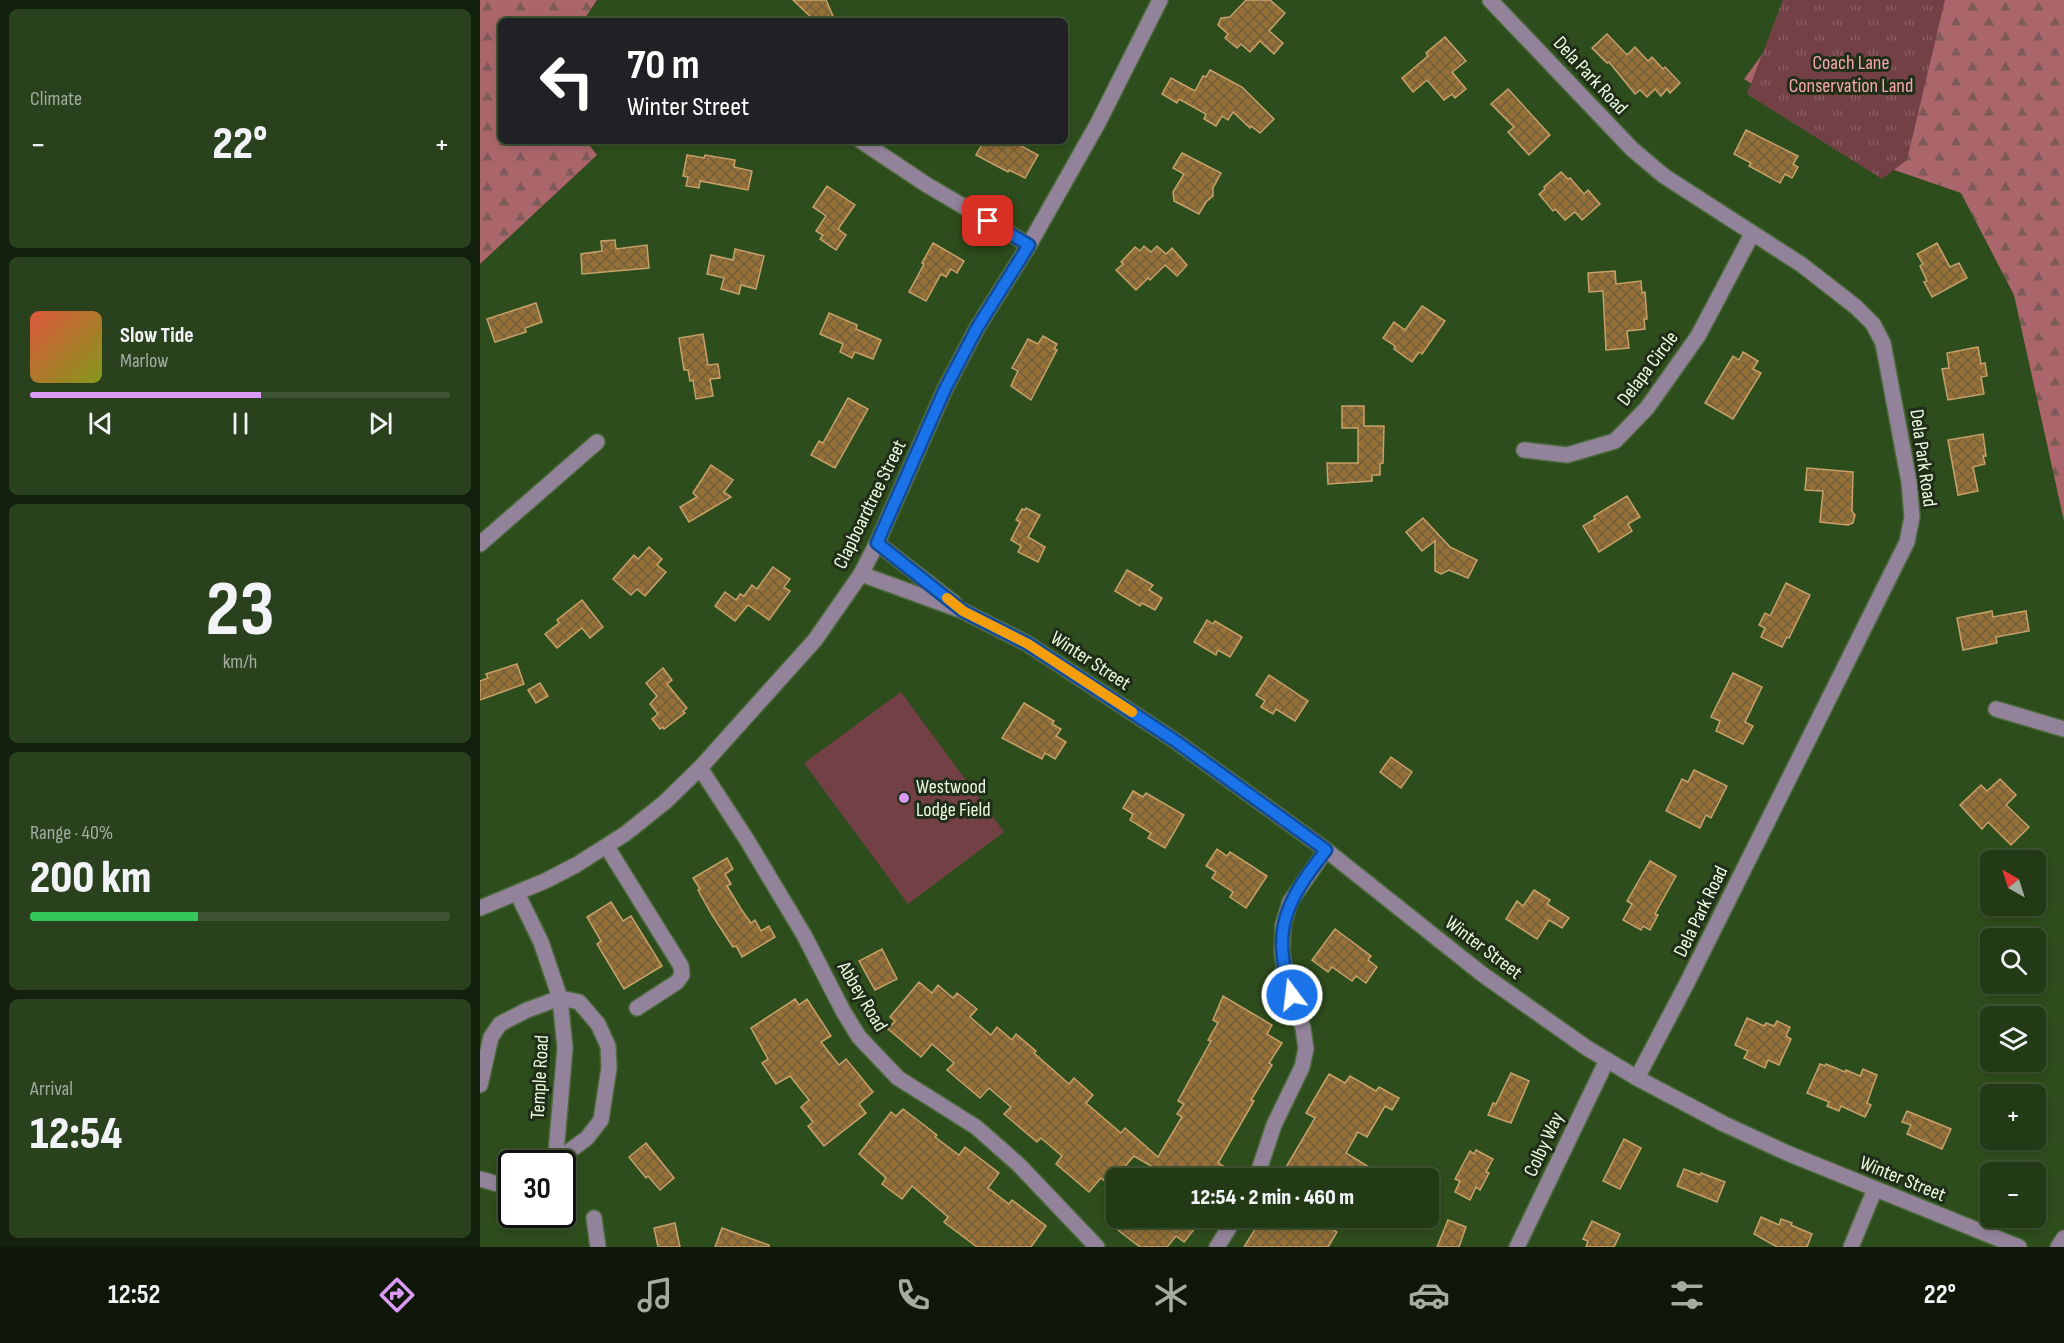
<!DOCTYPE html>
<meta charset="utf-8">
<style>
body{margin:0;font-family:"Sofia Sans Condensed",sans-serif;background:#2a411e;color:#f1f3f6;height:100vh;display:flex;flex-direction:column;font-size:22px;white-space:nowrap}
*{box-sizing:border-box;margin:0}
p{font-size:20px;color:#a2ada0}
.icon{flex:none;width:33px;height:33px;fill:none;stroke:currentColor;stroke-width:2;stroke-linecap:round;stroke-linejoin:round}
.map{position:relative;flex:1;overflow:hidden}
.panel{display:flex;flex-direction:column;gap:9px;padding:9px;background:#13200c;width:480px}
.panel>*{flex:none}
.guide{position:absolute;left:18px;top:18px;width:570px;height:126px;border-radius:9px;box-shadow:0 3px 9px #0003,0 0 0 2px #3f5434;background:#202124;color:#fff;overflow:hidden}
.needle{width:39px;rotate:321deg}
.controls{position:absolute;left:1500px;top:850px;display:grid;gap:12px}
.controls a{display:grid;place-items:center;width:66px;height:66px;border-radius:9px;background:#223a15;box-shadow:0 3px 9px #0003,0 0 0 2px #3f5434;font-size:30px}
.speed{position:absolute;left:18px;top:1150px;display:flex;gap:12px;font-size:30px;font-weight:700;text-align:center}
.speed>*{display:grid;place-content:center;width:78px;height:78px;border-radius:50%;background:#223a15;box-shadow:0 3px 9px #0003,0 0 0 2px #3f5434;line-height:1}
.speed .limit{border:3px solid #111;border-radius:9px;background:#fff;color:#111}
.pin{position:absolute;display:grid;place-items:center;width:51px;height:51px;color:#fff;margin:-26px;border-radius:12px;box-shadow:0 3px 9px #0006}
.me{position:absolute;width:66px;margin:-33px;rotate:345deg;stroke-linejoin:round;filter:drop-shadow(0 0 4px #0008)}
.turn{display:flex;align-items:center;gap:21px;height:126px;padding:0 30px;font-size:27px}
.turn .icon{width:78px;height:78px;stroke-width:2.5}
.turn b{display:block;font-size:42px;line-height:51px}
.big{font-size:45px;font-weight:800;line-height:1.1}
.panel .tile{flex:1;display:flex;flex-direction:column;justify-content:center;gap:9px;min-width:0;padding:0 21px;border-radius:9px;background:#2a411e}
.panel .dial{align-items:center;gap:0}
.dial b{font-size:78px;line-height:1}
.song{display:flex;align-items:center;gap:18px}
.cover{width:72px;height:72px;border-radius:9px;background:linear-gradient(135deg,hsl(10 70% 55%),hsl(70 70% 35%))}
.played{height:6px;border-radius:3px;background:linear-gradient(90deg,#db9af6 55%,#3f5434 55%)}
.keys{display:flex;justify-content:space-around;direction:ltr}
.heat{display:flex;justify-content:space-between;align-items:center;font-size:33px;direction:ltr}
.charge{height:9px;border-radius:4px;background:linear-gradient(90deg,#34c759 40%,#3f5434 0)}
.trip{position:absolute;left:626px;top:1168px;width:333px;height:60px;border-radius:9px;background:#223a15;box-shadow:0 3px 9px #0003,0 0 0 2px #3f5434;font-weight:800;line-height:60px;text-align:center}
.tabs{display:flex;height:96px;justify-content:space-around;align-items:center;background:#0e1708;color:#a2ada0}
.tabs .icon{width:42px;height:42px}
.tabs .current{color:#db9af6}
.tabs b{font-size:27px;color:#f1f3f6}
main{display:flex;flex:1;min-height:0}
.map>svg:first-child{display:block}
</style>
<main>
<section class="panel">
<div class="tile"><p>Climate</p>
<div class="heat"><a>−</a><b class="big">22°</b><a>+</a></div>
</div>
<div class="tile">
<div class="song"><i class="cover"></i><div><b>Slow Tide</b><p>Marlow</p></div></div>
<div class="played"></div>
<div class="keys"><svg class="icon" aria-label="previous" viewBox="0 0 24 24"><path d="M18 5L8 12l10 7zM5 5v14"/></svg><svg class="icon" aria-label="pause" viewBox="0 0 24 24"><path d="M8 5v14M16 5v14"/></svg><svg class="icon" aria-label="next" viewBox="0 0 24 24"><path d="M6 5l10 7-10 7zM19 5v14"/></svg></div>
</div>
<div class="tile dial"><b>23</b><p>km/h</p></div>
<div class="tile"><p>Range · 40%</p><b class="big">200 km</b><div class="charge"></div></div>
<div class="tile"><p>Arrival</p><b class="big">12:54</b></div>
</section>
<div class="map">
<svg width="1584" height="1247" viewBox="0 0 1584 1247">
<defs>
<pattern id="forest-firs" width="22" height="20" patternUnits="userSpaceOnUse" patternTransform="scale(1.5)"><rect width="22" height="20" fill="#ab666b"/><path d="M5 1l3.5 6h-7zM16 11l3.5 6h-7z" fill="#7e5a59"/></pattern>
<pattern id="park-tufts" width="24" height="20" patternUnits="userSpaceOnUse" patternTransform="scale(1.5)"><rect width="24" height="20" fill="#734145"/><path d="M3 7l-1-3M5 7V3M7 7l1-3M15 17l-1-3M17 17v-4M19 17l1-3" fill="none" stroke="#875d60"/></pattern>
<pattern id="building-cross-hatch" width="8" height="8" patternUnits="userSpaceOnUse" patternTransform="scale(1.5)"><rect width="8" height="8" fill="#967036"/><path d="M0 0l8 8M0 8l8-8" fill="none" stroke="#72603c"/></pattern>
</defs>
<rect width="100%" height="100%" fill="#2e4d1c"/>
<g fill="url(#forest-firs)">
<polygon points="0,0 117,0 103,21 21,21 21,141 106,141 117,155 0,264"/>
<polygon points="1323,0 1584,0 1584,521 1534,295 1481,193 1397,164 1264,79"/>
</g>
<polygon fill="url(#park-tufts)" points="1303,0 1465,0 1427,160 1402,179 1267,94"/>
<polygon fill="#734145" points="421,692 524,832 428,904 324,763"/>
<g fill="url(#building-cross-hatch)" stroke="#c7a16b" stroke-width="1.5">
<polygon points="313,0 346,0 353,16 341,21 335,21"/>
<polygon points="766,0 790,0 805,13 789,31 803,43 794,54 780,41 770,52 761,44 757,48 745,38 748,34 738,25 741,18 750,17"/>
<polygon points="1127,34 1147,55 1155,47 1168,61 1172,57 1183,69 1185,67 1200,83 1190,93 1187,89 1181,96 1175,89 1167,97 1160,90 1155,94 1129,62 1127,63 1112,48"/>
<polygon points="965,37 986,61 972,72 986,89 975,98 972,94 964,100 947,80 933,92 922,78 948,56 946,53"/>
<polygon points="730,70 762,87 794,119 780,133 771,126 770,128 753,112 748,120 742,116 736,126 724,119 726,114 699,99 697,103 682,94 691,78 715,91 723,76 726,77"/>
<polygon points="1028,89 1070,135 1049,155 1028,132 1034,127 1011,104"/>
<polygon points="1266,130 1318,156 1313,164 1318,167 1312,178 1305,174 1300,183 1269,166 1271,163 1254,154"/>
<polygon points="504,141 532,141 558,155 545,178 529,170 528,172 496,155"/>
<polygon points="702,153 741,173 733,188 733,196 726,202 719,214 694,201 693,192 704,174 693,168"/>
<polygon points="207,155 224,158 225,155 255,160 254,167 272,171 268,190 220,181 219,188 206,186 208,177 203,176"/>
<polygon points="1081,172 1088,179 1090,178 1104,194 1108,190 1120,204 1102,220 1095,212 1085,220 1075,209 1073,211 1059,194 1065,189 1064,187"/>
<polygon points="347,186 375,205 358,229 366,235 356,250 340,239 343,235 336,231 346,216 333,207"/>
<polygon points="135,240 136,249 167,245 169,268 102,274 101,254 122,251 121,241"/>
<polygon points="453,243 484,261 477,273 471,269 466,277 461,274 446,301 429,292 444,264 442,263"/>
<polygon points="1457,243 1470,267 1479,263 1487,278 1452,297 1444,282 1447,281 1440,266 1443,264 1437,254"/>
<polygon points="664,246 671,252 677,246 686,254 692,248 707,265 697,276 685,265 670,280 668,278 656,290 636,270 643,264 641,262 655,247 660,251"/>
<polygon points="255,249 284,256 276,289 261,285 259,294 241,289 244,278 227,274 231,255 253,260"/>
<polygon points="1135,271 1136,284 1161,281 1162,293 1165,292 1167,319 1164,319 1165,329 1147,331 1149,348 1126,350 1123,291 1109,292 1108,273"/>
<polygon points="56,303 62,322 45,328 46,332 15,342 7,319"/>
<polygon points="942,306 965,321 942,354 939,352 932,362 914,349 915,346 903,338 914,322 925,330"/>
<polygon points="349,313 377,325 376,329 401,340 393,359 375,352 372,358 360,352 363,344 340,334"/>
<polygon points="223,334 228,365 238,364 240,378 230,379 233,396 216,399 213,380 210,381 208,370 204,370 199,338"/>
<polygon points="563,336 577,344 574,349 577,350 551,400 531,386 538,371 532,368 548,339 558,344"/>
<polygon points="1498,347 1501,364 1505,363 1507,376 1501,377 1504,394 1468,400 1462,369 1469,368 1467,353"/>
<polygon points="1263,352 1278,361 1273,369 1281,373 1253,419 1225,403 1253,356 1259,360"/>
<polygon points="368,398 388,409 355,468 331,455 339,441 343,443"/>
<polygon points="862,406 884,406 884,426 904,426 903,463 900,464 900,475 892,475 892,481 848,484 847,463 878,463 878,428 862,428"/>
<polygon points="1503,434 1506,456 1503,456 1505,464 1493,467 1498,491 1478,495 1468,440"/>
<polygon points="231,465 253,480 244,492 251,497 209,522 200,507 217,497 213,493"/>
<polygon points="1327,468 1373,472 1372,511 1375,515 1373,523 1368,525 1340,522 1343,491 1325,490"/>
<polygon points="1147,496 1160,517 1148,524 1152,531 1119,552 1103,526 1115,519 1114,516"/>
<polygon points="546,508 560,515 548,537 565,547 558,562 538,552 541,546 531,540 540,522 536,520 542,509 545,510"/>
<polygon points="943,518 970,547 997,560 988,578 969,570 961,574 955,571 955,541 942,551 926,532"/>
<polygon points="169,547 182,559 177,565 186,572 165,596 157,589 151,595 133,579 154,555 158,559"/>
<polygon points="293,567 310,579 304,587 310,591 289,620 268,605 255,621 235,606 245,592 256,600 260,594 264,596 272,585 277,589"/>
<polygon points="647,570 673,585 669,590 682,598 675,610 662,603 660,606 635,591"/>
<polygon points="1306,583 1330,595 1309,638 1307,637 1302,647 1281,637 1285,628 1279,625 1285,613 1290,616"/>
<polygon points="102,600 123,627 110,638 102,628 77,648 65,634 79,623 77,620"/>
<polygon points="1512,611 1513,617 1546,611 1549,631 1516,637 1517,643 1483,650 1477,618"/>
<polygon points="727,620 733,624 735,621 762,637 750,657 738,650 736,655 714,642"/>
<polygon points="37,664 44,684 0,700 0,681 8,678 6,674"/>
<polygon points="183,668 192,680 187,684 207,708 203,711 205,713 184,729 183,727 180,729 172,719 178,714 170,704 177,696 166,683"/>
<polygon points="1253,673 1282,687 1265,722 1273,726 1263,744 1236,731 1240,721 1231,717"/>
<polygon points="789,675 828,701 815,721 796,709 793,714 781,707 785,701 776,695"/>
<polygon points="60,683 68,696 56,703 48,690"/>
<polygon points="544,703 574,721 572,724 581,729 576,736 586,742 575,759 565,753 562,759 522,738"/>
<polygon points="911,757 932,772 921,788 900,772"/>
<polygon points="1214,770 1247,786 1231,818 1226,815 1220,828 1186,811 1202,779 1208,782"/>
<polygon points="1520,779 1536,795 1526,805 1549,827 1531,845 1508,822 1502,829 1480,805 1501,785 1507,791"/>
<polygon points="653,791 663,797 666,793 704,815 685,848 668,838 671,833 650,820 653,814 643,808"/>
<polygon points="737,849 747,856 750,852 787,876 766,908 750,897 753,892 732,878 736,872 726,866"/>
<polygon points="247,858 253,869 245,874 251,884 247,886 261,909 271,923 275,920 281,931 289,926 295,937 262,957 256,946 253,947 232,915 218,890 220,889 213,878"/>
<polygon points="1170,861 1196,876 1175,914 1178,915 1170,930 1163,926 1161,930 1143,920 1152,904 1147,901"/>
<polygon points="1054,890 1070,900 1067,904 1089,918 1082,928 1069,920 1057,939 1026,919 1037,901 1043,906"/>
<polygon points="131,902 143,921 151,916 182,966 144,989 117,944 121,941 107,917"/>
<polygon points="855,929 891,956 888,960 897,967 886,983 876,976 872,981 852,967 848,972 832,960"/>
<polygon points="402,949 417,979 395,990 379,961"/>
<polygon points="439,982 452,993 458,985 473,998 477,993 497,1009 490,1017 511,1035 517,1027 532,1040 536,1034 556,1051 554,1053 589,1084 594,1078 613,1095 606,1103 641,1133 645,1128 678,1157 702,1117 697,1114 704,1104 698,1101 731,1041 728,1040 738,1023 733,1020 743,996 792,1025 787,1034 802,1043 789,1063 792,1065 771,1100 774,1101 738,1163 748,1169 742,1179 672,1179 678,1170 654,1156 629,1185 621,1178 609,1192 576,1164 582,1156 561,1138 557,1142 524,1114 531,1107 509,1088 500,1098 467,1070 474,1063 452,1044 441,1057 408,1029 415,1021 410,1017"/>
<polygon points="315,999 319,1005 327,999 351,1036 341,1042 359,1065 366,1059 393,1092 379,1104 386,1113 344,1146 328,1126 333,1122 321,1107 329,1100 310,1076 296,1084 282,1063 288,1059 271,1028"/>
<polygon points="1267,1018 1284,1026 1286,1023 1294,1026 1297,1021 1310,1027 1306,1036 1311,1039 1299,1065 1288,1060 1285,1068 1264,1058 1268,1051 1255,1045"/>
<polygon points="1340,1064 1345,1066 1346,1064 1365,1072 1366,1070 1380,1076 1383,1069 1397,1075 1387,1103 1391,1105 1385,1117 1361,1106 1359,1111 1347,1106 1349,1102 1327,1093"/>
<polygon points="1031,1073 1049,1081 1031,1123 1008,1115 1013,1103 1016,1104"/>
<polygon points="849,1074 865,1083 870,1076 896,1091 899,1087 919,1098 912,1110 905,1106 887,1137 878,1132 866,1153 889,1167 883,1178 874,1173 871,1179 799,1179 835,1118 826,1113"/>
<polygon points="423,1109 457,1135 455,1137 479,1155 485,1147 519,1173 508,1188 529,1204 532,1200 566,1226 551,1247 497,1247 464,1222 468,1217 432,1186 422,1199 402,1184 406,1178 379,1154 411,1112 416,1116"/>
<polygon points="1427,1111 1471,1129 1462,1149 1427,1134 1431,1125 1422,1122"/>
<polygon points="1144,1139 1161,1148 1140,1189 1123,1181"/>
<polygon points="166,1143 194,1178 180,1190 168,1176 166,1178 149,1157"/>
<polygon points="996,1150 1013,1159 1006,1172 1009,1173 1000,1190 996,1187 990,1200 975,1192 980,1181 975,1179 990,1151 994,1154"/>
<polygon points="1204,1169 1220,1175 1221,1173 1245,1182 1237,1202 1197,1186"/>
<polygon points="1281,1217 1299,1225 1301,1219 1312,1223 1311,1225 1332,1234 1327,1247 1297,1247 1274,1234"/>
<polygon points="647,1218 703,1218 715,1228 704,1242 696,1236 687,1247 660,1247 638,1230"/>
<polygon points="782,1218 832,1218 857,1232 848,1247 764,1247"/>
<polygon points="968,1220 986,1227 979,1247 957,1247"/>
<polygon points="1112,1221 1140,1234 1134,1247 1106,1247 1108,1241 1103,1239"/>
<polygon points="195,1223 200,1247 178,1247 174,1228"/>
<polygon points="242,1228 289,1245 289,1247 235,1247"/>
</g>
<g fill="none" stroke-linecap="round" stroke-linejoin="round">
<defs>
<g id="minor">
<polyline points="1010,0 1152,149 1184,176 1322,265 1376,307 1393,324 1403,343 1429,482 1432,517 1427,542 1208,981 1157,1078"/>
<polyline points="381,141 447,185 549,245"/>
<polyline points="1044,450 1087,455 1135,441 1167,408 1218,336 1272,234"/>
<polyline points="397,543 474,603"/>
<polyline points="0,544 117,442"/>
<polyline points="381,574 483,611 548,644 694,740 846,850 1002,974 1107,1048 1157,1078 1244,1124 1307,1153 1539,1247"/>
<polyline points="1516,709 1584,729"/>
<polyline points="220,768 267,840 324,935 363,1011 379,1037 418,1078 496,1127 539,1165 617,1247"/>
<polyline points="127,847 201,966 202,975 197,982 157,1008"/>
<polyline points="37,893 61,942 80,998 85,1048 75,1164"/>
<polyline points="0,908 65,881 96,865 145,834 185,802 220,768 335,640 381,574 397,543 465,389 497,328 549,245 618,123 680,0"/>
<polyline points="0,1085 11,1037 20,1024 47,1010 80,998 99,1002 118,1024 128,1046 129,1068 121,1120 107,1138 76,1161"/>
<polyline points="0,1179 32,1188"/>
<polyline points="776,1179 794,1125 822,1067 826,1049 823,1028 806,978 802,952 803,925 810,902 846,850"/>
<polyline points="114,1218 118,1247"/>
<polyline points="737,1247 755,1218"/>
<polyline points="1037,1247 1127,1060"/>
<polyline points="1371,1247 1395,1189"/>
<polyline points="1578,1247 1584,1238"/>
</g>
</defs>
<use href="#minor" stroke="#4c693b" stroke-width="18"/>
<use href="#minor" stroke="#93839a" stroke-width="15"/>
</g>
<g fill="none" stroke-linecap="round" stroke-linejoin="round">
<defs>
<path id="route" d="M508,221L549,245L497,328L465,389L397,543L483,611L548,644L694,740L846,850C806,902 790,929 812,995"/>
</defs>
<use href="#route" stroke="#114b97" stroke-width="15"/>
<use href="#route" stroke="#1a73e8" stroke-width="10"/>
<polyline stroke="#f59e0b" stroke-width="10" points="467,598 483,611 548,644 652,712"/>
</g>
<circle fill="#db9af6" stroke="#202e19" stroke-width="2" cx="424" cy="798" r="6"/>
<g text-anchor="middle" stroke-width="6" stroke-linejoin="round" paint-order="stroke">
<g font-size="20" fill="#f8a8ac" stroke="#202e19">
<text x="1371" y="69">Coach Lane<tspan x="1371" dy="23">Conservation Land</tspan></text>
</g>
<g font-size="20" fill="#e9fce0" stroke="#202e19">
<text transform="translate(1111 75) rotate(47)" y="7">Dela Park Road</text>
<text transform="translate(1167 368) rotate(-53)" y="7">Delapa Circle</text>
<text transform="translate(1444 458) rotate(82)" y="7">Dela Park Road</text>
<text transform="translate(389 504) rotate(-64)" y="7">Clapboardtree Street</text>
<text transform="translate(611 660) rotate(33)" y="7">Winter Street</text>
<text transform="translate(1220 911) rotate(-64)" y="7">Dela Park Road</text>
<text transform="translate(1004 947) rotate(37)" y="7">Winter Street</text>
<text transform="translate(383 996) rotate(59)" y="7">Abbey Road</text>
<text transform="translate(59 1077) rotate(-87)" y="7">Temple Road</text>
<text transform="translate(1063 1144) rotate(-65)" y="7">Colby Way</text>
<text transform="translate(1423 1178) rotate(22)" y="7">Winter Street</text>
</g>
<g font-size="20" fill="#e9fce0" stroke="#202e19" text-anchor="start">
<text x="436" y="793">Westwood<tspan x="436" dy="23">Lodge Field</tspan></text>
</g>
</g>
</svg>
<div class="controls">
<a><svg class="needle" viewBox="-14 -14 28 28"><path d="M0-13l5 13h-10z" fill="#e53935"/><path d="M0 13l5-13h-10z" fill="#a2ada0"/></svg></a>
<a><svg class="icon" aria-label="search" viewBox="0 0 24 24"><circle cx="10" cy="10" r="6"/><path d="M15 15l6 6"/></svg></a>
<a><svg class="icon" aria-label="layers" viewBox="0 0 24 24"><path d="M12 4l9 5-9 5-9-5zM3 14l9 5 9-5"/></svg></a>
<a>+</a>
<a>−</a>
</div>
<div class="speed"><div class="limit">30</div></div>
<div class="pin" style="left:508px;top:221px;background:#d93025"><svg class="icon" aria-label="arrive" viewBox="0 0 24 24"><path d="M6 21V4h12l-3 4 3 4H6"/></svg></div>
<svg class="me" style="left:812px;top:995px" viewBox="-20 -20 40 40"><circle r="17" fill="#1a73e8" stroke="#fff" stroke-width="3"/><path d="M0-11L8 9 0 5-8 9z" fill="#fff"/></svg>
<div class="trip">12:54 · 2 min · 460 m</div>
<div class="guide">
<div class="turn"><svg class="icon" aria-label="left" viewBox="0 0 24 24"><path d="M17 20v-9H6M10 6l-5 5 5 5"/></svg><div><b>70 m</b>Winter Street</div></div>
</div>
</div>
</main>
<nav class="tabs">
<b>12:52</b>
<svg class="icon current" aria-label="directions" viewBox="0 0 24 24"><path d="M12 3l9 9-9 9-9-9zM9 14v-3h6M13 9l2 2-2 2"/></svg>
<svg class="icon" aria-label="music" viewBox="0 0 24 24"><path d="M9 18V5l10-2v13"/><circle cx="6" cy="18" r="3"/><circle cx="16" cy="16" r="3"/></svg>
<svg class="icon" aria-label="phone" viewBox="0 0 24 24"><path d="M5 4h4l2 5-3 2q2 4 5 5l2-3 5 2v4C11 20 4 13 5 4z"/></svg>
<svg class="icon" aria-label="climate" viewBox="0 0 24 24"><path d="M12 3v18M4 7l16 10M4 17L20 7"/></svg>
<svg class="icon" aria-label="car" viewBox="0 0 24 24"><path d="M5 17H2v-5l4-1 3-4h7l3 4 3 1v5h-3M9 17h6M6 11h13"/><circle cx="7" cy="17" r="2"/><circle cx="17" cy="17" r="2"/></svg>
<svg class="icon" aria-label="filters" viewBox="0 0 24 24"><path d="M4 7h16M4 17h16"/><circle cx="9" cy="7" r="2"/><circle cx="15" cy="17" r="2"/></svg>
<b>22°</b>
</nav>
